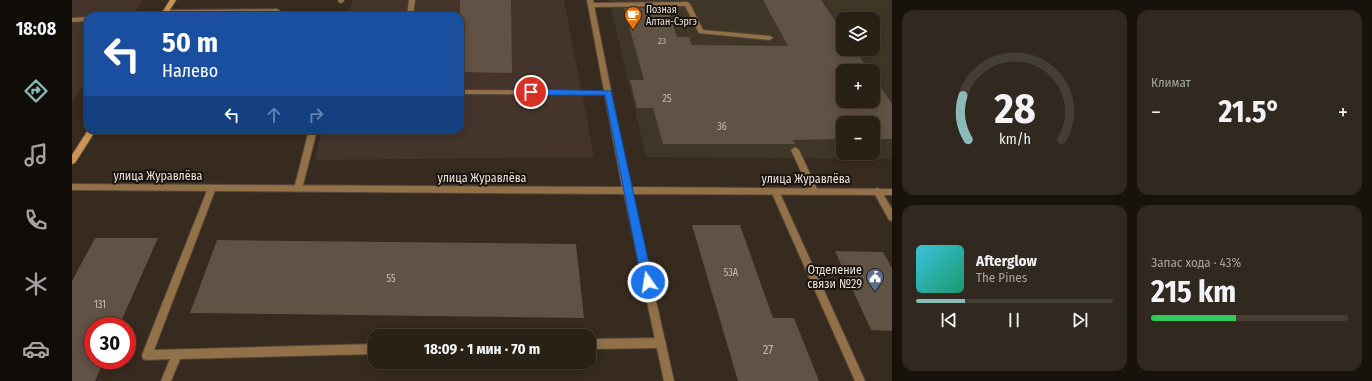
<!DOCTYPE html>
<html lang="ru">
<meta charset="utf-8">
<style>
body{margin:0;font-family:"Fira Sans Condensed",sans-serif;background:#31281f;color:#f1f3f6;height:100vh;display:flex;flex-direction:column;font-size:15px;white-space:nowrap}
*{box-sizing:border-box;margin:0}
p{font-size:13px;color:#a5a3a1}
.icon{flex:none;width:22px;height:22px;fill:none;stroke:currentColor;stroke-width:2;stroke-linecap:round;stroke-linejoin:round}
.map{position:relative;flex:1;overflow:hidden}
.drawer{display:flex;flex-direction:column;gap:10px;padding:10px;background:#17120c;width:480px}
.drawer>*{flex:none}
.banner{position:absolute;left:12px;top:12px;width:380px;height:122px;border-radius:12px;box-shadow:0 2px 10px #0003,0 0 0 1px #453e35;background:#1a4fa0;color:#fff;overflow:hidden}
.fabs{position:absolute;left:764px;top:12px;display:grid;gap:8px}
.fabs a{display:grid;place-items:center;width:44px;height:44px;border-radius:8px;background:#292016;box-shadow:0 2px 10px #0003,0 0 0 1px #453e35;font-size:20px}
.speed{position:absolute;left:12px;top:317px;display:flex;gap:8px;font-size:20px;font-weight:700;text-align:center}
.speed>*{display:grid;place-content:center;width:52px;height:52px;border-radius:50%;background:#292016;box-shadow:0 2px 10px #0003,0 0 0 1px #453e35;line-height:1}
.speed .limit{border:6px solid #d22;background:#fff;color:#111}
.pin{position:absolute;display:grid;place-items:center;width:34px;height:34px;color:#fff;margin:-17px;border:2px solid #fff;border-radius:50%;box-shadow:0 1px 4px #0007}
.me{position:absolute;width:44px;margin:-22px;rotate:347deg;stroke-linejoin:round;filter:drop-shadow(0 0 3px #0008)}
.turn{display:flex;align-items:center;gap:14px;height:84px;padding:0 12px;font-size:18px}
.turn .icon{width:52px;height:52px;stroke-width:2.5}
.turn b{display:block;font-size:28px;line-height:34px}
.lanes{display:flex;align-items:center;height:38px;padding:0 12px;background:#0003;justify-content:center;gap:20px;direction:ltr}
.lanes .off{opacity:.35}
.big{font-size:30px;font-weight:700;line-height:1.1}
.drawer .card{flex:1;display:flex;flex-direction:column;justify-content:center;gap:6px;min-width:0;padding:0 14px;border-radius:12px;background:#31281f}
.drawer .dial{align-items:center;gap:0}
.dial svg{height:104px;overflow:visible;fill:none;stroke:#453e35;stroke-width:7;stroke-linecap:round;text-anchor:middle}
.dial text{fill:#f1f3f6;stroke:none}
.song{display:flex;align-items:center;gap:12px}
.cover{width:48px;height:48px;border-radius:6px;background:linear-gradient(135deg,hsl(190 70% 55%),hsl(160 70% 35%))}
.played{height:4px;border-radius:2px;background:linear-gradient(90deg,#8bbbb9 25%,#453e35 25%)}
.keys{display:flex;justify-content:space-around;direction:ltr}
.heat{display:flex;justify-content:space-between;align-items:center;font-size:22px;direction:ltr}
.charge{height:6px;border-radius:3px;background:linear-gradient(90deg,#34c759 43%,#453e35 0)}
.drawer .tiles{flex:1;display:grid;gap:10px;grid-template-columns:repeat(2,1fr)}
.trip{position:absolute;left:296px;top:329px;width:228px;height:40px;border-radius:12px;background:#292016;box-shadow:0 2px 10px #0003,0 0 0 1px #453e35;font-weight:700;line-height:40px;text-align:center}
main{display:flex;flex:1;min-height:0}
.tabs{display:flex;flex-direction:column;width:72px;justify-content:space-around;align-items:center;background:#100d09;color:#a5a3a1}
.tabs .icon{width:28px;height:28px}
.tabs .on{color:#8bbbb9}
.tabs b{font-size:18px;color:#f1f3f6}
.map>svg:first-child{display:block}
</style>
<main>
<nav class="tabs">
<b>18:08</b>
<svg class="icon on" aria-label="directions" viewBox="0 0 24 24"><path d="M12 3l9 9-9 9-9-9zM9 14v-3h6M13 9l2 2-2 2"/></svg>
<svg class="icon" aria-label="music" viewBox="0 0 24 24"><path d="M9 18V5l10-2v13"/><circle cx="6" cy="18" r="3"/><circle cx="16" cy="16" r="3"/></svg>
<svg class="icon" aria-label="phone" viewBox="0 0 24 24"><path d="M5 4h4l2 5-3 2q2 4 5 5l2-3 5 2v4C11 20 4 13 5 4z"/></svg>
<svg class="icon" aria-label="climate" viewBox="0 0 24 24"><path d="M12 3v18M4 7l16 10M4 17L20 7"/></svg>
<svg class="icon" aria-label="car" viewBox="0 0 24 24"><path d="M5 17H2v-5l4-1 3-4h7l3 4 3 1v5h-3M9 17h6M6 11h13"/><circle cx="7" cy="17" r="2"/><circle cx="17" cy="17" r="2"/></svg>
</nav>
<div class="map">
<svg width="820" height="381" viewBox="0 0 820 381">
<rect width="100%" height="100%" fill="#372a1e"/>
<path fill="#3f3627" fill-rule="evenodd" d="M537,0H820V159L574,157ZM771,19H801V49H771ZM771,71H801V101H771ZM771,123H801V153H771Z"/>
<g fill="#45342c">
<polygon points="0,0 71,0 60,16 16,16 16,79 0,102"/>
<polygon points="280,0 492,0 522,157 243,160 250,130 388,130 388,16 276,16"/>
</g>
<g fill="#605244">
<polygon points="388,0 439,0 440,73 388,72"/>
<polygon points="691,0 749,0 771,32 771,49 783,49 797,71 771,71 771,101 801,101 801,76 820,104 820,139 801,139 801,123 771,123 771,139 721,140 723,144 591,144 581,108 565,108 558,80 572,80 552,8 595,8 605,37 617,37 620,45 716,46"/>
<polygon points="620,225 668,225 701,318 722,318 747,381 666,381"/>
<polygon points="23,238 86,238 47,326 21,326 21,360 32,360 23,381 0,381 0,281"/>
<polygon points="145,240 504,244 512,318 118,313"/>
<polygon points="763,251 811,252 820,268 820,331 799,330"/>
</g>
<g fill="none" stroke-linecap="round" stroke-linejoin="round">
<defs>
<g id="service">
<polygon points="266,0 272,0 272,1 269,3 267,2"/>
<polygon points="337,0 343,0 341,16 335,16"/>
<polygon points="615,2 618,4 631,30 698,36 701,38 698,40 627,33 613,6 519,7 516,5 519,3"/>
<polygon points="205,9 208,11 206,16 200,16 201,13 94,14 91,12 94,10"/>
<polygon points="16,17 16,21 0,22 0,18"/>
<polygon points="388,90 536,91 539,93 536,95 388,94"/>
<polygon points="237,130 245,130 230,189 229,191 223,191 222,189"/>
<polygon points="723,147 727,150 746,191 745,193 739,193 738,191 719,150"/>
<polygon points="140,185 143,186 144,188 82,350 303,344 303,354 108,359 99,381 89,381 98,359 75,360 71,359 70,355 136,188 137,186"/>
<polygon points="703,188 706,189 707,191 793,381 783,381 699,191 700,189"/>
<polygon points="805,188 808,189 820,209 820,221 817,220 801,191 802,189"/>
<polygon points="589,338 592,340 594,343 592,346 589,348 517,349 517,339"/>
</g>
<polygon id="minor" points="515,0 521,0 558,187 820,189 820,195 560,194 602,381 592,381 552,194 0,190 0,184 550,187"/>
<g id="secondary">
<polygon points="98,0 104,0 94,16 88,16"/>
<polygon points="16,130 24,130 3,163 0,164 0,155"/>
</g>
</defs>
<use href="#service" stroke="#54473c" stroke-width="2"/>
<use href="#minor" stroke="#54473c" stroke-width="2"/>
<use href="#secondary" stroke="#54473c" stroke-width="2"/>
<use href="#service" fill="#927048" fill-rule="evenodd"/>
<use href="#minor" fill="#927048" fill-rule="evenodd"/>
<use href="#secondary" fill="#cc9452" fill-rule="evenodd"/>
</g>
<polygon fill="#1a73e8" stroke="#114b97" points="459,89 539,91 581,282 579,285 576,287 572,285 570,282 533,95 459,95 455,92"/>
<defs>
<symbol id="cafe-pin" viewBox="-11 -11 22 30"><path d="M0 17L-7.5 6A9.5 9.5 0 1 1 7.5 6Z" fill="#e8710a" stroke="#1a140f"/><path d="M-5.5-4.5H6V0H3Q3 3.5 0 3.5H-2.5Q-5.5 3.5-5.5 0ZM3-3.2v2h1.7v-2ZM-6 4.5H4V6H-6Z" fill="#fff"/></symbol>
<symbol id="civic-pin" viewBox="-11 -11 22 30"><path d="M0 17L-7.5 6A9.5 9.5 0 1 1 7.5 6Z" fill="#5c6f8a" stroke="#1a140f"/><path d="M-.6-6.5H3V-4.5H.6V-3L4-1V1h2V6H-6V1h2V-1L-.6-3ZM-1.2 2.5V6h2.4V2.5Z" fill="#fff"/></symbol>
</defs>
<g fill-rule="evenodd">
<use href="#cafe-pin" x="551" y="5" width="20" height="27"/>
<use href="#civic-pin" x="793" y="267" width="20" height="27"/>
</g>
<g text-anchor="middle" stroke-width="4" stroke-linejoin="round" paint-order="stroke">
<g font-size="9" fill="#c8bdb4">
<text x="590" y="44">23</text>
</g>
<g font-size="10" fill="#eae1d9" stroke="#1a140f" text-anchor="start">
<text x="574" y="13">Позная<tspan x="574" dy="12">Алтан-Сэргэ</tspan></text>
</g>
<g font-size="10" fill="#c8bdb4">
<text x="595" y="102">25</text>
<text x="650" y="130">36</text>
<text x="659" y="276">53А</text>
<text x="319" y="282">55</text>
<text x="28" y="308">131</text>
</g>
<g font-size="12" fill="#eae1d9" stroke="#1a140f">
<text x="86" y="180">улица Журавлёва</text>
<text x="410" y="182">улица Журавлёва</text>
<text x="734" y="183">улица Журавлёва</text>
</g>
<g font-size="12" fill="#eae1d9" stroke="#1a140f" text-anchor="end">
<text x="790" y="274">Отделение<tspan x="790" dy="14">связи №29</tspan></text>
</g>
<g font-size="12" fill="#c8bdb4">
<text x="696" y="354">27</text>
</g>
</g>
</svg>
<div class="fabs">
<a><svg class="icon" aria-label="layers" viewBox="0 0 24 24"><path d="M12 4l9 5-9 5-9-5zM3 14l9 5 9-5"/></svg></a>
<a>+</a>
<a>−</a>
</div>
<div class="speed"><div class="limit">30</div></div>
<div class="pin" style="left:459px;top:92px;background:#d93025"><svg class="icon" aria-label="arrive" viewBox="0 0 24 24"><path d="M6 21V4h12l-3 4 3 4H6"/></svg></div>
<svg class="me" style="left:576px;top:282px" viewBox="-20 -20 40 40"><circle r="17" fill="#1a73e8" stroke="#fff" stroke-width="3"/><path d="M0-11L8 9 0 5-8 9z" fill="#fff"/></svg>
<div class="trip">18:09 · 1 мин · 70 m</div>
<div class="banner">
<div class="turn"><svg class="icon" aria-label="left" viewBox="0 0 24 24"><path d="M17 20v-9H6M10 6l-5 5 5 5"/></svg><div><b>50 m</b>Налево</div></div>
<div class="lanes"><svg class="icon" aria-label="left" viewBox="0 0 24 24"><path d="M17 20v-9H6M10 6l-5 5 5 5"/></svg><svg class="icon off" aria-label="ahead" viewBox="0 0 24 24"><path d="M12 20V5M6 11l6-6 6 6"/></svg><svg class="icon off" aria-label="right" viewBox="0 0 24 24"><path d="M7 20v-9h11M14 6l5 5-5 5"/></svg></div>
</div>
</div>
<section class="drawer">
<div class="tiles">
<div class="card dial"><svg viewBox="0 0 100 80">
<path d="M14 69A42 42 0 1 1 86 69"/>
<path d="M14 69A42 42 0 0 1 10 35" stroke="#8bbbb9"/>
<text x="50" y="56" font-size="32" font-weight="700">28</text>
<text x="50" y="72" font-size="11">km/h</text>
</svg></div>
<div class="card"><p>Климат</p>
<div class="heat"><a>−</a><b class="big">21.5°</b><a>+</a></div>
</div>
<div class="card">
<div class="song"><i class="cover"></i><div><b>Afterglow</b><p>The Pines</p></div></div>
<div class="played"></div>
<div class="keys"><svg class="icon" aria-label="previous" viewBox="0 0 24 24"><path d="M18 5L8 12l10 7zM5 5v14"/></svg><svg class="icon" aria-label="pause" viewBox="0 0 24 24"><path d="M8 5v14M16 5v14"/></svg><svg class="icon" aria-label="next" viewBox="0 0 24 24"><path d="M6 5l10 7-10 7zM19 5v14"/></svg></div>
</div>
<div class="card"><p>Запас хода · 43%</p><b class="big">215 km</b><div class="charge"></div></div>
</div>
</section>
</main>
